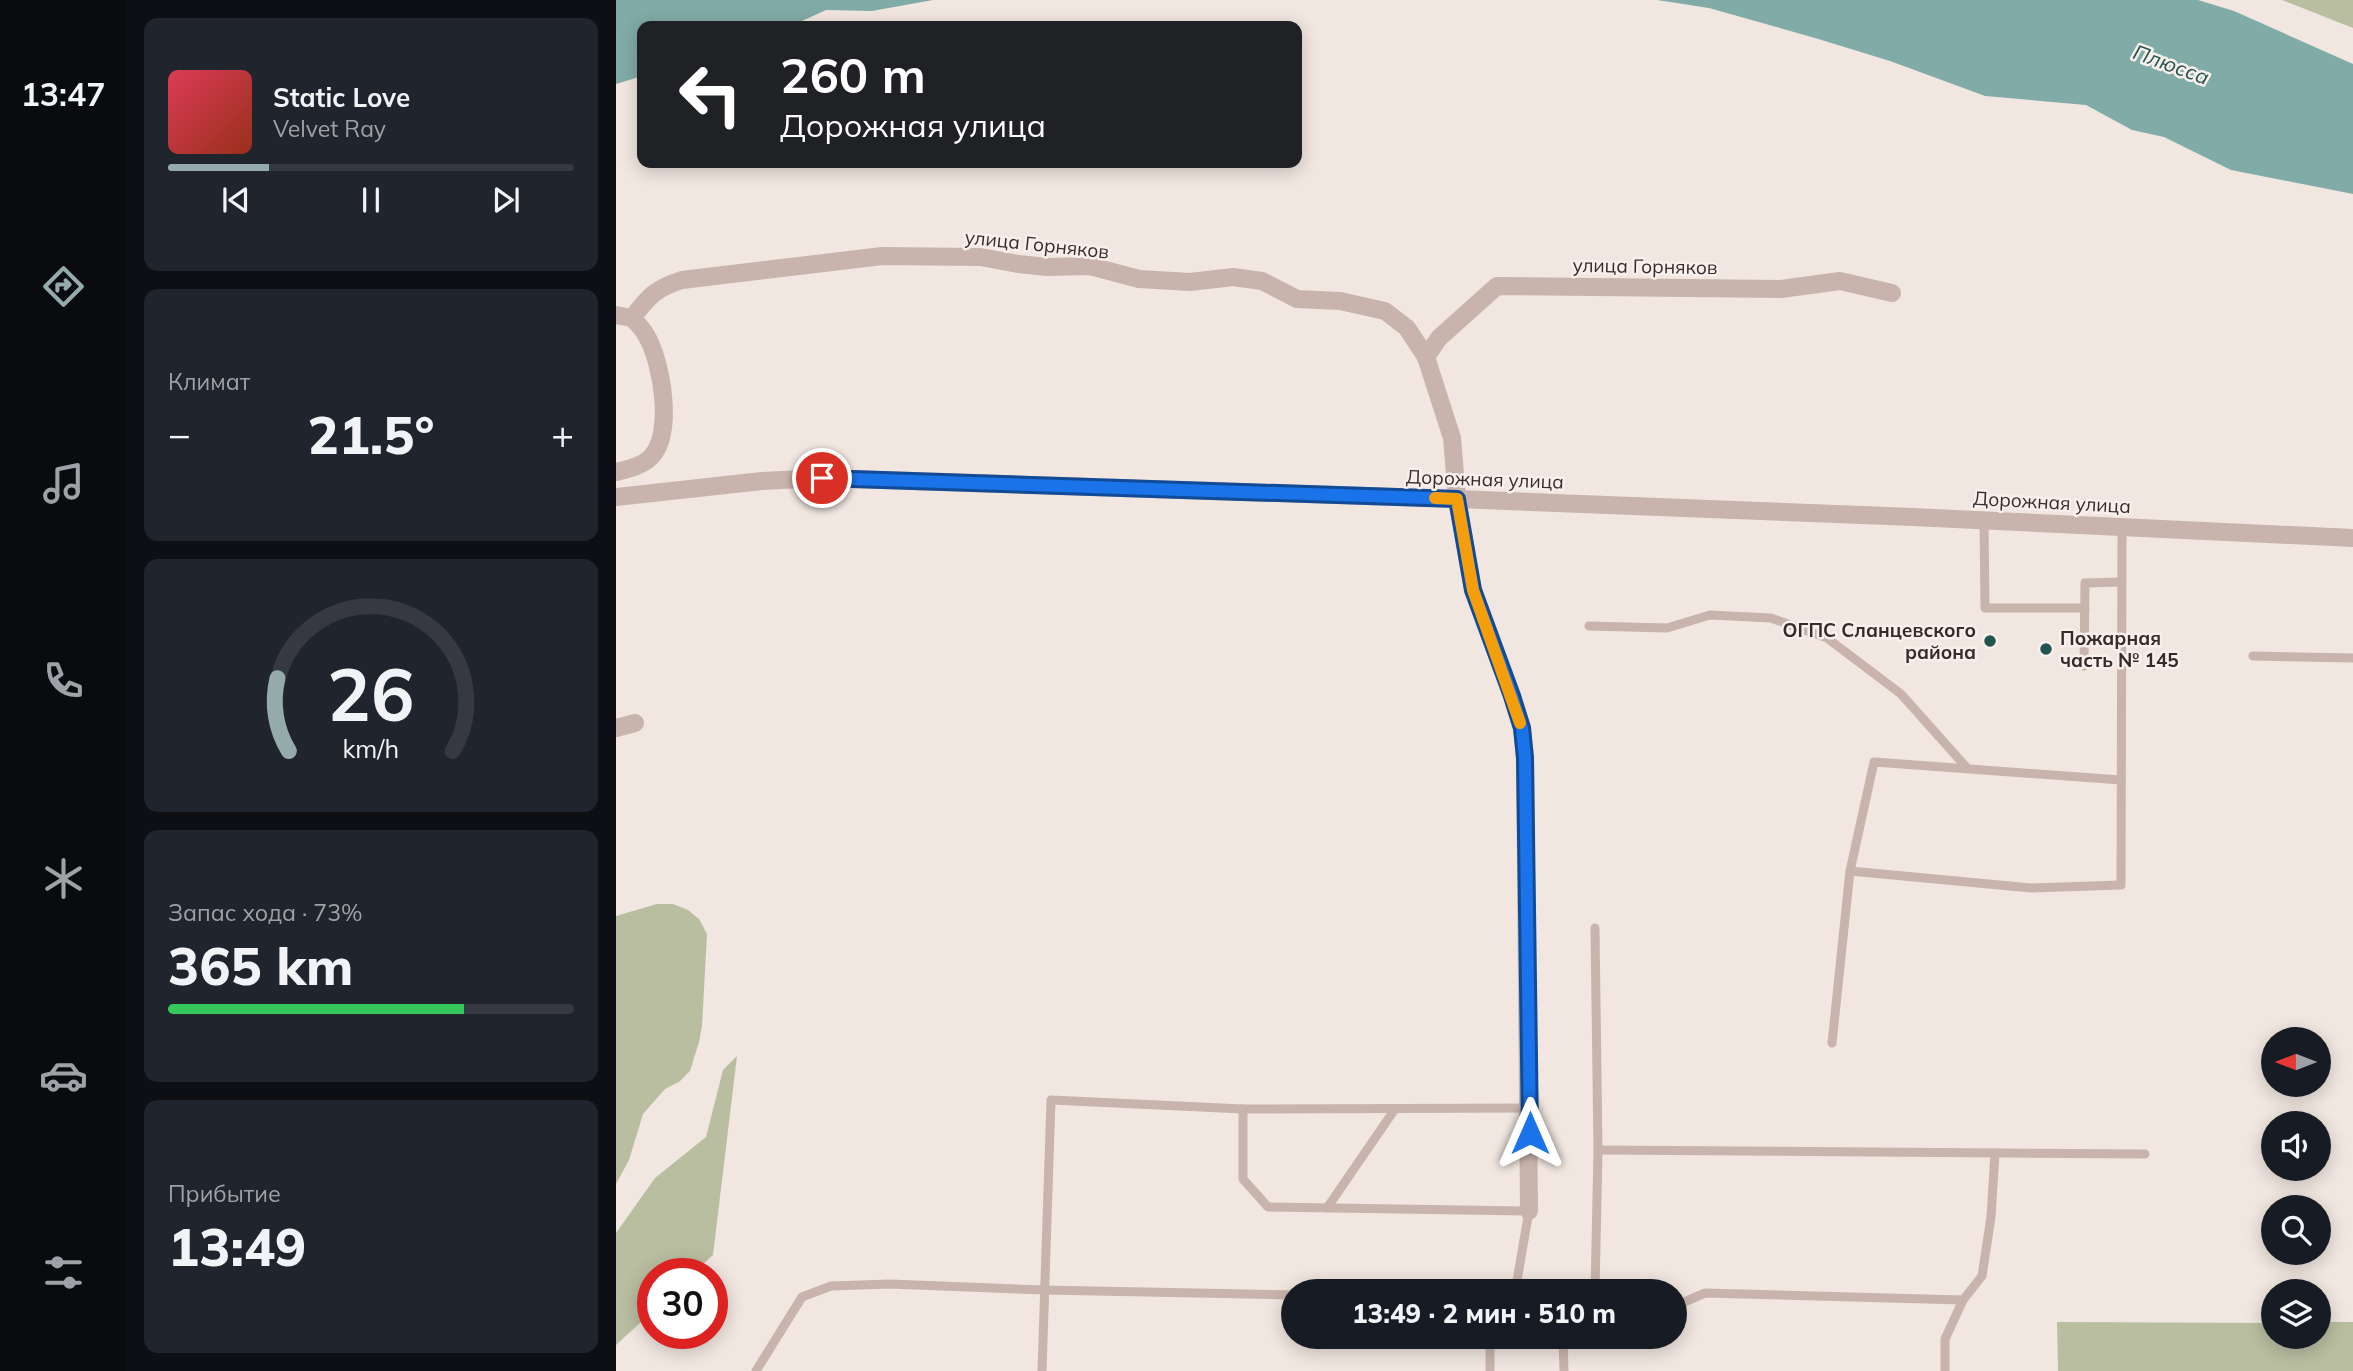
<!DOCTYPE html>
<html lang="ru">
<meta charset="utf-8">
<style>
body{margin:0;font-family:Mulish,sans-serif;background:#20242c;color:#f1f3f6;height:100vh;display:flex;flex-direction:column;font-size:26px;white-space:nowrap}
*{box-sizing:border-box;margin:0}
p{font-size:23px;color:#9ea1a6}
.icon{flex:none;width:38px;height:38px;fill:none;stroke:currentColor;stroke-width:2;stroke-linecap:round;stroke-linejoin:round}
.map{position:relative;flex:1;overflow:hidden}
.side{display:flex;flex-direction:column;gap:18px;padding:18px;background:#0d0f14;width:490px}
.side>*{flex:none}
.hud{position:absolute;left:21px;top:21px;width:665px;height:147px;border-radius:14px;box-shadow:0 4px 18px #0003;background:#202124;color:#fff;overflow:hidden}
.needle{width:46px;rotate:270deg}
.controls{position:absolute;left:1645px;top:1027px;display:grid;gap:14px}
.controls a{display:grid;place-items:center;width:70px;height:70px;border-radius:50%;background:#171b24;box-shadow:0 4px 18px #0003;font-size:35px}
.speed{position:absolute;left:21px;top:1258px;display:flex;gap:14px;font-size:35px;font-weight:700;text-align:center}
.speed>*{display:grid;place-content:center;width:91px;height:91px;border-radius:50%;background:#171b24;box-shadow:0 4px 18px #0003;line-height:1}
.speed .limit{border:10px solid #d22;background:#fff;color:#111}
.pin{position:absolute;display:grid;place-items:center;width:60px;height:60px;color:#fff;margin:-30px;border:4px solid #fff;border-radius:50%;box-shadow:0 2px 7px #0007}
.me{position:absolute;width:77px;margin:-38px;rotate:0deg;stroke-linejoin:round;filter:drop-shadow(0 0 5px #0008)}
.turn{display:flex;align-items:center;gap:24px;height:147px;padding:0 28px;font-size:32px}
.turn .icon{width:91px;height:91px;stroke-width:2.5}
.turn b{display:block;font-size:49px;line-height:60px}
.big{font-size:52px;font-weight:800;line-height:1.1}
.side .widget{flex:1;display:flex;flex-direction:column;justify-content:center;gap:10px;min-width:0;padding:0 24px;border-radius:14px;background:#20242c}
.side .dial{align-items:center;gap:0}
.dial svg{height:182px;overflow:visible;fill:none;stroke:#363941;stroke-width:7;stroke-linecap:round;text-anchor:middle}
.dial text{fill:#f1f3f6;stroke:none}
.song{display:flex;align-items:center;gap:21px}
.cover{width:84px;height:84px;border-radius:10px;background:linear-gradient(135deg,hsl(350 70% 55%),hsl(10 70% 35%))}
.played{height:7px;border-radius:4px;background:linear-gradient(90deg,#95abab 25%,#363941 25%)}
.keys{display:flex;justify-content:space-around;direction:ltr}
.heat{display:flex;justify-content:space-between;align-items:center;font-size:38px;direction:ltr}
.charge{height:10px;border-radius:5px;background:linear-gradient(90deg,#34c759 73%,#363941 0)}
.trip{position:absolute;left:665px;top:1279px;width:406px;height:70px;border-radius:35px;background:#171b24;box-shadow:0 4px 18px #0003;font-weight:800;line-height:70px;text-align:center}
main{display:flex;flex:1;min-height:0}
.menu{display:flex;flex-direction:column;width:126px;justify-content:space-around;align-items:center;background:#090b0e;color:#9ea1a6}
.menu .icon{width:49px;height:49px}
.menu .current{color:#95abab}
.menu b{font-size:32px;color:#f1f3f6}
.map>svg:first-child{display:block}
</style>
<main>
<nav class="menu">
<b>13:47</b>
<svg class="icon current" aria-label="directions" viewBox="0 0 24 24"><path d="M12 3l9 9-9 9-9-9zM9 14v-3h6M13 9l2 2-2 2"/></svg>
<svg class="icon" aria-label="music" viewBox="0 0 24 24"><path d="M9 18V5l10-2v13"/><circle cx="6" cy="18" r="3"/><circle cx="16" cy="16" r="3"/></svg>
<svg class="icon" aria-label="phone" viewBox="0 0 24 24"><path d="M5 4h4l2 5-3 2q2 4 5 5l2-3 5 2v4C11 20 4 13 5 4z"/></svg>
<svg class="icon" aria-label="climate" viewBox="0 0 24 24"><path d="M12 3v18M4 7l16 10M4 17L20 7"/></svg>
<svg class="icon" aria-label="car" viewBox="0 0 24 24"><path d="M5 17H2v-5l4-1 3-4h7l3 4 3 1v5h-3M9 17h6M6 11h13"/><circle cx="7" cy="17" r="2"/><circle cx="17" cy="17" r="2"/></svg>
<svg class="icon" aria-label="filters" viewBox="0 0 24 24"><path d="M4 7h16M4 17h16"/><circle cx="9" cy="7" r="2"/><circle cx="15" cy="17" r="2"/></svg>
</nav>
<section class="side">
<div class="widget">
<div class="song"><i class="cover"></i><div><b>Static Love</b><p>Velvet Ray</p></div></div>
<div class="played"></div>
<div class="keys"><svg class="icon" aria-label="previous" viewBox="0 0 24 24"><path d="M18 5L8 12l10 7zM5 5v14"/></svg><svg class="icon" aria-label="pause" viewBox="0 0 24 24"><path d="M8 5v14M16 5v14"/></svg><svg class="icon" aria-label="next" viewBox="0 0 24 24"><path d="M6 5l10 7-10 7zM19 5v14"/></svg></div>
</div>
<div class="widget"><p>Климат</p>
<div class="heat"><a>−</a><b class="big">21.5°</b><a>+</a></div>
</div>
<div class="widget dial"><svg viewBox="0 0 100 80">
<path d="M14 69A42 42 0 1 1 86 69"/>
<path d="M14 69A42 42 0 0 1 9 37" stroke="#95abab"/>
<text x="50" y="56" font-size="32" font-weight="700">26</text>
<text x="50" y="72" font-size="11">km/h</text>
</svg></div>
<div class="widget"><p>Запас хода · 73%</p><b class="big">365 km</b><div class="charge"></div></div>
<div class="widget"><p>Прибытие</p><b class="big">13:49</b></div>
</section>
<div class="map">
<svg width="1737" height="1371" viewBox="0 0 1737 1371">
<rect width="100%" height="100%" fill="#f1e6e0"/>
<g fill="#b9bea1">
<polygon points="1666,0 1737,0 1737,28"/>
<polygon points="41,904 57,904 72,910 83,919 91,934 86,1026 83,1042 74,1071 63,1082 49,1089 27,1114 13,1160 0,1184 0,916"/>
<polygon points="121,1056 97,1255 76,1274 37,1274 37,1311 0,1345 0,1233 39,1178 90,1137 107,1070"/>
<polygon points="1441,1322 1657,1323 1657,1337 1703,1337 1703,1322 1737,1322 1737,1371 1442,1371"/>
</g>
<g fill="#81aba6">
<polygon points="0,0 317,0 256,11 210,10 175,26 26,26 26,76 0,84"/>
<polygon points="1041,0 1582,0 1618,11 1737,64 1737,194 1615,170 1548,137 1516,130 1470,105 1369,96 1274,61 1199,38 1093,8"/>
</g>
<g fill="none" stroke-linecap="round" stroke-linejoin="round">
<g stroke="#c8b4ac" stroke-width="9">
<polyline points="1368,520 1369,608 1469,608"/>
<polyline points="973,626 1051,628 1094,615 1155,618 1211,638 1285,694 1351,768"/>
<polyline points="1637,656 1737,658"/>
<polyline points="1468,666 1469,583 1505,582"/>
<polyline points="1234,871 1415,888 1505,885 1506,527"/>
<polyline points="1216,1043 1234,871 1258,762 1505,780"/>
<polyline points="627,1109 627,1179 652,1207 913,1211 899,1292"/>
<polyline points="982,1150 1529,1154"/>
<polyline points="711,1208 779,1109"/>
<polyline points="979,1292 982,1150 979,928"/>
<polyline points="1059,1303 1066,1303 1089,1293 1347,1300"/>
<polyline points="947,1337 948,1371"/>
<polyline points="140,1371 186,1297 215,1286 274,1284 428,1290 677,1295"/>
<polyline points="426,1371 435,1100 627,1109 914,1108"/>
<polyline points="874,1371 874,1337"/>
<polyline points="1329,1371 1329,1339 1347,1300 1366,1276 1375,1217 1379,1153"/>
</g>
<g stroke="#c8b4ac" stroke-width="18">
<path d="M0,315L16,318C21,323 27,329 30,335C46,361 58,434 35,457C26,466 12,469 0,472"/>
<path d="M16,318C33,296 40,288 66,280L266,256L364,257L402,264L431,267L474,266L523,279L574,282L617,277L646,281L681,299L724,301L769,311L791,328L810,357L836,438L841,499L857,590L896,696L906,728L909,759L913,1211"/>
<polyline points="810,357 823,338 881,286 1165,289 1224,281 1276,293"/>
<polyline points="0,728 19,723"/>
</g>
<polyline stroke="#c8b4ac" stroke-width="18" points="0,497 146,481 206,478 841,499 1297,517 1737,538"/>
</g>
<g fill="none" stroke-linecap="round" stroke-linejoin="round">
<defs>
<polyline id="route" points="206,478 841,499 857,590 896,696 906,728 909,758 914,1133"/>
</defs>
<use href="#route" stroke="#114b97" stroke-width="18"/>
<use href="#route" stroke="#1a73e8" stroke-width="12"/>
<polyline stroke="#f59e0b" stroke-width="12" points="819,498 841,499 857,590 904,723"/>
</g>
<g fill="#24544f" stroke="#f8f0ec" stroke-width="2.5">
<circle cx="1374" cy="641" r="7"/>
<circle cx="1430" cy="649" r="7"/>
</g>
<g text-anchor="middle" stroke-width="5" stroke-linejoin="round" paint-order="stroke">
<g font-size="19" fill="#372c2a" stroke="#f8f0ec">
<text transform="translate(421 244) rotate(6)" y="7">улица Горняков</text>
<text transform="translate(1029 266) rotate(1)" y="7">улица Горняков</text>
<text transform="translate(869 479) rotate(2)" y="7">Дорожная улица</text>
<text transform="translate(1436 502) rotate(3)" y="7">Дорожная улица</text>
</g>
<g font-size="19" font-weight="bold" fill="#372c2a" stroke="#f8f0ec" text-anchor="end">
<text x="1360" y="637">ОГПС Сланцевского<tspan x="1360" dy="22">района</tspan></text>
<text x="1444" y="645" text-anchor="start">Пожарная<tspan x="1444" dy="22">часть № 145</tspan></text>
</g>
<g font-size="21" font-style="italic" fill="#24544f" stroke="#f8f0ec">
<text transform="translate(1555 65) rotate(20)" y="7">Плюсса</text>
</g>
</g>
</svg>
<div class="controls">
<a><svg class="needle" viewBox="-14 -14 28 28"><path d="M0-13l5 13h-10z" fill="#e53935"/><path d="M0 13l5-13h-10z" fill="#9ea1a6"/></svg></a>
<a><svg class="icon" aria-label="sound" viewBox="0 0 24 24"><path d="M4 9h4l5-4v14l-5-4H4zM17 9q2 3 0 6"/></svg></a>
<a><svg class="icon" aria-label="search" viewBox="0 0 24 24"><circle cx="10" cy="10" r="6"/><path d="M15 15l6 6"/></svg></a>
<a><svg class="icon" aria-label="layers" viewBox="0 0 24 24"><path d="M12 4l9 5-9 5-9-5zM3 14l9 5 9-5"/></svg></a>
</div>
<div class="speed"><div class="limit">30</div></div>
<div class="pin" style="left:206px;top:478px;background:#d93025"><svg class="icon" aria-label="arrive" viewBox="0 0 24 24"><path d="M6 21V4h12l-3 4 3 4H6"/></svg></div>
<svg class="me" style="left:914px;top:1133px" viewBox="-20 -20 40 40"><path d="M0-17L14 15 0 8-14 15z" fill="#1a73e8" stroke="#fff" stroke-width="4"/></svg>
<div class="trip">13:49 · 2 мин · 510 m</div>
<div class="hud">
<div class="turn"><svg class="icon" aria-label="left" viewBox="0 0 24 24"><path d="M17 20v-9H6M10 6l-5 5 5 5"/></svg><div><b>260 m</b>Дорожная улица</div></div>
</div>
</div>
</main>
